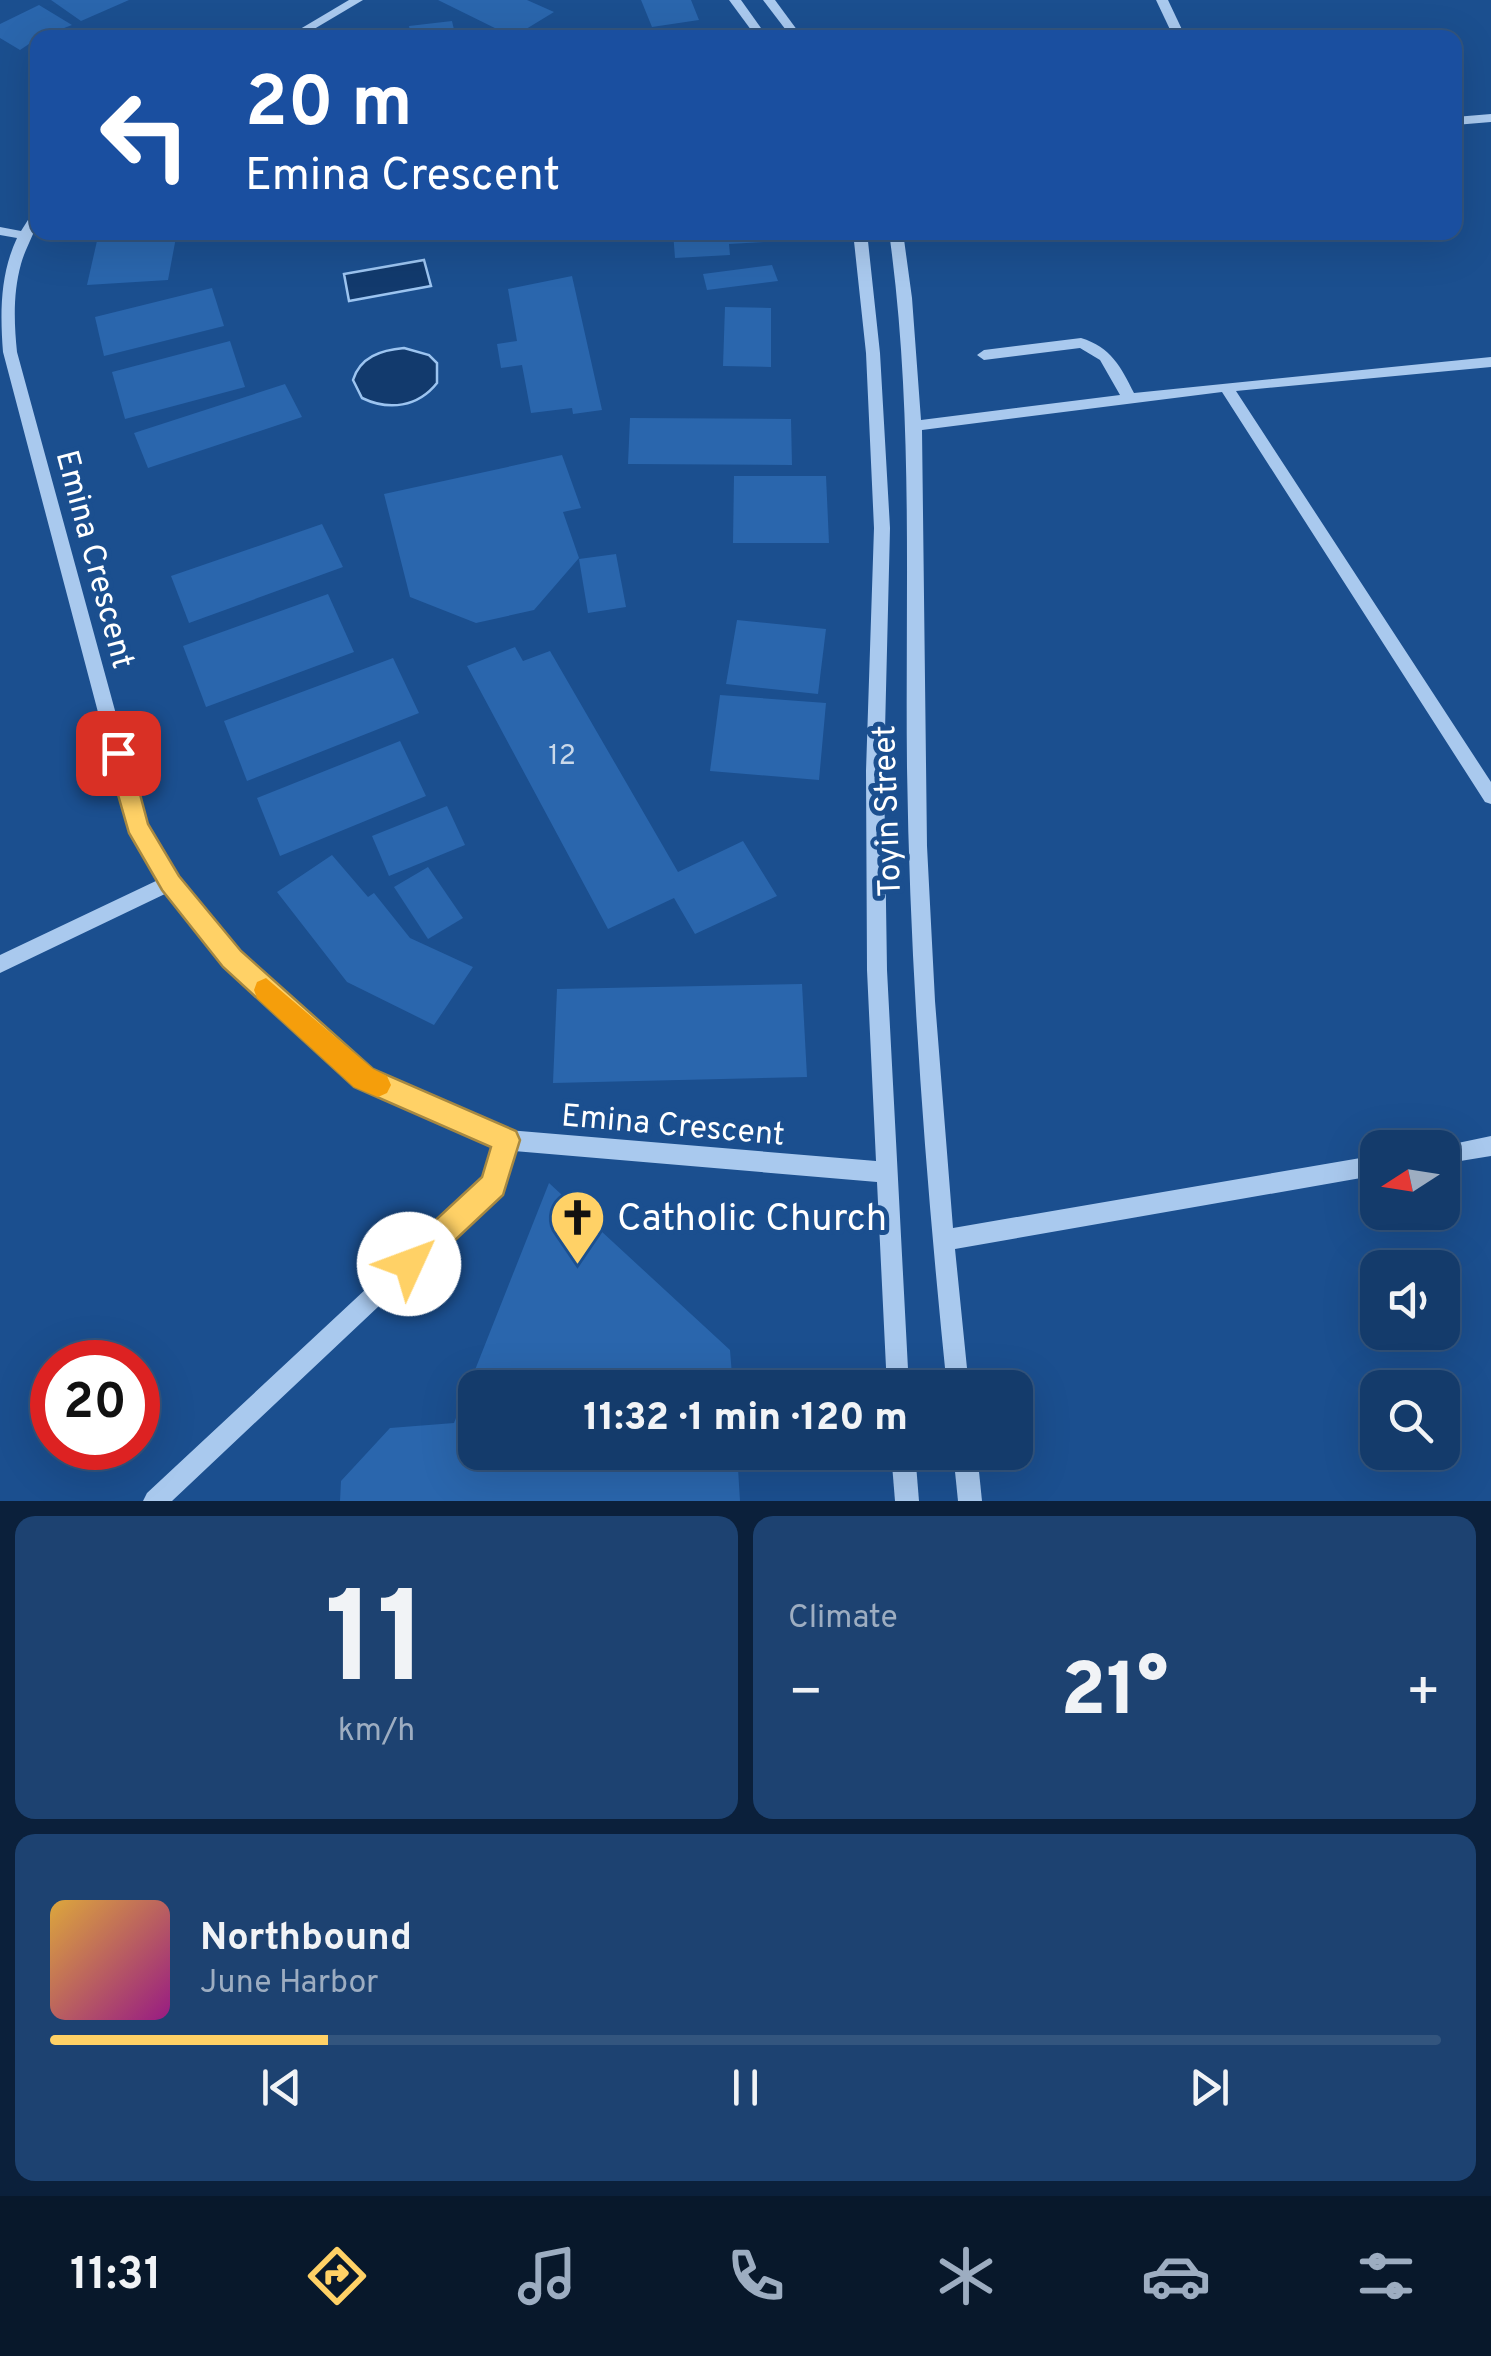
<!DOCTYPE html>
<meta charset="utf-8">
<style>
body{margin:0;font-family:Overpass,sans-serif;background:#1d4271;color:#f1f3f6;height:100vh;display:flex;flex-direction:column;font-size:38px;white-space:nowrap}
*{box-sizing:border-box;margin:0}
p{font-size:32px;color:#9dadc1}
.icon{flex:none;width:55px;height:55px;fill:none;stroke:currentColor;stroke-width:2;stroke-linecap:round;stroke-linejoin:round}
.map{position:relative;height:1501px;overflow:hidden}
.panel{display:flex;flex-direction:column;gap:15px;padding:15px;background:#0b203b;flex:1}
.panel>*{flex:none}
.guide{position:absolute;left:30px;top:30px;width:1432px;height:210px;border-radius:20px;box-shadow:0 10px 40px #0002,0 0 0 2px #33557e;background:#1a4fa0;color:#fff;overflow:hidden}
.needle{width:65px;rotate:258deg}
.tools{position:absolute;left:1360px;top:1130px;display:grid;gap:20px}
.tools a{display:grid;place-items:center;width:100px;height:100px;border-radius:20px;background:#143b6b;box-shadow:0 10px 40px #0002,0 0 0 2px #33557e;font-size:50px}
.speed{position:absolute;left:30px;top:1340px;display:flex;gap:20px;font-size:50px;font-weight:700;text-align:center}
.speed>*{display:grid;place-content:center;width:130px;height:130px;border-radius:50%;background:#143b6b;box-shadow:0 10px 40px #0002,0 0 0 2px #33557e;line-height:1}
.speed .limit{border:15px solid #d22;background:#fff;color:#111}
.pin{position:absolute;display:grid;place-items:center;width:85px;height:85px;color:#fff;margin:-42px;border-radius:20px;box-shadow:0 5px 15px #0006}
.me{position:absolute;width:110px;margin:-55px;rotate:47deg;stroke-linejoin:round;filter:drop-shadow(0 0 8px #0008)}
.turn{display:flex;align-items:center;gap:35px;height:210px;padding:0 50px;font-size:45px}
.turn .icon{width:130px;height:130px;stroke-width:2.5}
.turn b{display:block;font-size:70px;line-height:85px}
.big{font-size:75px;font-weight:800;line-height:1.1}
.panel .card{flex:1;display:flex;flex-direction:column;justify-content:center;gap:15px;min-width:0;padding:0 35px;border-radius:20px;background:#1d4271}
.panel .dial{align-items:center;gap:0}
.dial b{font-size:130px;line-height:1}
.song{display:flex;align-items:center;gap:30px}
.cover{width:120px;height:120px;border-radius:15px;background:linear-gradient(135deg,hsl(40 70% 55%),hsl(310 70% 35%))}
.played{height:10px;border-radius:5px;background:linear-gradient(90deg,#ffd166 20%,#33557e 20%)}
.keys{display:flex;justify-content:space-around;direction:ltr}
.heat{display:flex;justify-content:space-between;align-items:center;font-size:55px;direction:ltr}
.panel .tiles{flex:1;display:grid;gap:15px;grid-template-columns:1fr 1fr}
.card:last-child{grid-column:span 2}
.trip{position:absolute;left:458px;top:1370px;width:575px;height:100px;border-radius:20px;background:#143b6b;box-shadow:0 10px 40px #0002,0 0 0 2px #33557e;font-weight:800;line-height:100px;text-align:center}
.tab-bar{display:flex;height:160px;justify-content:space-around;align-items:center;background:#08182b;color:#9dadc1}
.tab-bar .icon{width:70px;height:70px}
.tab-bar .selected{color:#ffd166}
.tab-bar b{font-size:45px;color:#f1f3f6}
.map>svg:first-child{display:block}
</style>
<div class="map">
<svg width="1491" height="1501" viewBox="0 0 1491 1501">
<rect width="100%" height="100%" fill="#1b4f8f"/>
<g fill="#123a6d" stroke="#9cc4f0" stroke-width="2.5">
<polygon points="424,260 431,286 349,301 344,274"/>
<path d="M404,348L429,355L437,363V383C418,407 389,411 362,398L353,380C360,357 381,350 404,348Z"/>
</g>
<g fill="#2a66ad">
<polygon points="51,0 129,0 81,21"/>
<polygon points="438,0 527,0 554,12 513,37"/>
<polygon points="641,0 691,0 699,20 652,27"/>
<polygon points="39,5 72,25 38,38 20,50 0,38 0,24"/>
<polygon points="452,21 455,34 473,31 474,38 411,38 409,26"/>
<polygon points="99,232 177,232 168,280 87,285"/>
<polygon points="673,232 812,232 813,239 729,244 730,255 675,258"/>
<polygon points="772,265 778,281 707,290 703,274"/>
<polygon points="572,276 602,410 573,414 572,408 531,413 522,365 501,368 497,344 517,341 508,289"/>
<polygon points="212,288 224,326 104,356 95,317"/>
<polygon points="725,307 771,308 771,367 723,366"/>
<polygon points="230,341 245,387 125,419 112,372"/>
<polygon points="285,384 302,417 148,468 134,433"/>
<polygon points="630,418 791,419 792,465 628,464"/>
<polygon points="562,455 581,508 563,512 579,558 534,610 476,623 410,597 384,494"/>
<polygon points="734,476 826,476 829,543 733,543"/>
<polygon points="322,524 343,567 189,623 171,576"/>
<polygon points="616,554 626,607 588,613 579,559"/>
<polygon points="328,594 354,652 206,707 183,646"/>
<polygon points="737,620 826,629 818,694 726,684"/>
<polygon points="515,647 523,661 550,651 678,872 743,841 777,896 695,934 674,898 608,929 467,666"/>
<polygon points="393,658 419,713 247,781 224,721"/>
<polygon points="720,695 826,703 819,780 710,771"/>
<polygon points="400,741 426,796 280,856 257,798"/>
<polygon points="447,806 465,845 389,876 372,836"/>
<polygon points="332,855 368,897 374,893 410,938 473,967 434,1025 347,982 277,892"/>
<polygon points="428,867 463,918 428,939 394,887"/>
<polygon points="802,984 807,1077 553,1083 557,989"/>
<polygon points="549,1183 730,1350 733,1388 475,1388 475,1452 737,1452 740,1501 340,1501 341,1481 390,1428 454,1423"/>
</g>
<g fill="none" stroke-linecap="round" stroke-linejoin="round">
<g fill="#a9c9ee" fill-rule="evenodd">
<polygon points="349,0 363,0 299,38 285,38"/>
<polygon points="729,0 741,0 768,38 757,38"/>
<polygon points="763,0 775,0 803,38 792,38"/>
<polygon points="1156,0 1168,0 1186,38 1174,38"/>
<polygon points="1491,114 1491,122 1455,125 1455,117"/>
<path d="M38,211C38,231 26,245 21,264C13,293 14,323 17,352L146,824L177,877L239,953L371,1071L430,1099L507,1130L876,1161L867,970L866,771L874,528L866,353L853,232H867L880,353L890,528L884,771L887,970L909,1388H887L877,1182L514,1151L500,1192L172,1501H143L147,1493L484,1179L495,1145L357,1085L225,965L167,893L0,973V955L158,880L128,826L3,352C0,313 0,274 17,238L0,235V227L21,231L33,212Z"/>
<path d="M889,232H903L912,298L921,420L1120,395L1100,360L1080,348L984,360L977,355L984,350L1081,338C1111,347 1121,367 1134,393L1491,357V367L1236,391L1491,782V804L1485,802L1222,392L922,430L927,846L935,1001L953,1228L1378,1155V1175L955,1249L969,1388H947C926,1182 910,976 907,768C905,588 914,411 889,232Z"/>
<polygon points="1491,1136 1491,1156 1442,1164 1442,1148 1434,1148"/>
<polygon points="891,1452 915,1452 919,1501 895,1501"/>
<polygon points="953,1452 977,1452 982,1501 958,1501"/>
</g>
</g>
<polygon fill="#ffd166" stroke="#a68842" stroke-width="2.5" points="118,743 129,753 148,824 179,876 241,951 373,1069 516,1131 520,1140 503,1195 419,1274 409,1278 399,1274 395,1264 399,1254 482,1177 491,1147 354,1087 223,967 162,890 129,833 106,753"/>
<polygon fill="#f59e0b" points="266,978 373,1069 387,1076 391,1085 387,1093 378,1097 354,1087 257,998 254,990 257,982"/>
<defs>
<symbol id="church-pin" viewBox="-11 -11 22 30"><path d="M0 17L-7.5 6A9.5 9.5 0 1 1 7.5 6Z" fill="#ffd166" stroke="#1b4f8f"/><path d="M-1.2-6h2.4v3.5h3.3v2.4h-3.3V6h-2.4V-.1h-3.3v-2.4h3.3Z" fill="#111"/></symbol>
</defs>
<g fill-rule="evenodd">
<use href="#church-pin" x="546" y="1186" width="63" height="86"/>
</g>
<g text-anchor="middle" stroke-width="10" stroke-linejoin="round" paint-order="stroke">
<g font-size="28" fill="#cad9ea">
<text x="562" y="764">12</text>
</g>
<g font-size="32" fill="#fff" stroke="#1b4f8f">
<text transform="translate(96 559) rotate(75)" y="11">Emina Crescent</text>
<text transform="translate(886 811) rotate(-92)" y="11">Toyin Street</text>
<text transform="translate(673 1124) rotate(5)" y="11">Emina Crescent</text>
</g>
<g font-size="38" fill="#fff" stroke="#1b4f8f" text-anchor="start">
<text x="617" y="1230">Catholic Church</text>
</g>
</g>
</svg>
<div class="tools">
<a><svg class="needle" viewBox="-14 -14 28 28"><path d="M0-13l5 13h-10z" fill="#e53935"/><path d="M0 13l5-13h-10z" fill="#9dadc1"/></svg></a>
<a><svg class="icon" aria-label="sound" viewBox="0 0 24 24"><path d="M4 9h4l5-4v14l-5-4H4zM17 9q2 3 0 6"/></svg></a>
<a><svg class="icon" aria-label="search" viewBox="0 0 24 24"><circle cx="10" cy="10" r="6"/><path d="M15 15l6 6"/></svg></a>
</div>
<div class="speed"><div class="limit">20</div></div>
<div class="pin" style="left:118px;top:753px;background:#d93025"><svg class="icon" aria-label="arrive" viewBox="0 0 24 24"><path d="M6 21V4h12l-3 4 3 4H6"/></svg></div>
<svg class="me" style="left:409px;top:1264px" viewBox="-20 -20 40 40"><circle r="19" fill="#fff"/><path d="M0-13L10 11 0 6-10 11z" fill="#ffd166"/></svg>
<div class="trip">11:32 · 1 min · 120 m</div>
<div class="guide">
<div class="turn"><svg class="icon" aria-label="left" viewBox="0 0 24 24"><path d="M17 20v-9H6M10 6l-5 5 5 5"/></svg><div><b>20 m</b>Emina Crescent</div></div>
</div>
</div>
<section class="panel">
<div class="tiles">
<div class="card dial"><b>11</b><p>km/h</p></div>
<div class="card"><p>Climate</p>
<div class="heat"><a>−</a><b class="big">21°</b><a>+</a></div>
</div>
<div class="card">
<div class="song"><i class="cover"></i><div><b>Northbound</b><p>June Harbor</p></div></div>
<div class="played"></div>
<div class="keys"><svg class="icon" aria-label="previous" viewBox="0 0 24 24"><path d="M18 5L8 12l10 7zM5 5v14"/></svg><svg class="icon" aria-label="pause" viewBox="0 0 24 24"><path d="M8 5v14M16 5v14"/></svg><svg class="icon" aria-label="next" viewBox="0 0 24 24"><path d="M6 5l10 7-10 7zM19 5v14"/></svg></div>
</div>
</div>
</section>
<nav class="tab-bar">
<b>11:31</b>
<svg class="icon selected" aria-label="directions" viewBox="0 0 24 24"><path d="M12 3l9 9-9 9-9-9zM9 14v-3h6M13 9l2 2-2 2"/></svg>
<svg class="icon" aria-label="music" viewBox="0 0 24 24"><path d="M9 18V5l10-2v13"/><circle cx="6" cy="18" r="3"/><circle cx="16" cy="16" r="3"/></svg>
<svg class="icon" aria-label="phone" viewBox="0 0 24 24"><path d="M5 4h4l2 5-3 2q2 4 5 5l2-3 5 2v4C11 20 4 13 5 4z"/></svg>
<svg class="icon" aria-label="climate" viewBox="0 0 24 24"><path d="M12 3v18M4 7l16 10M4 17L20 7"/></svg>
<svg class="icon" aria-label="car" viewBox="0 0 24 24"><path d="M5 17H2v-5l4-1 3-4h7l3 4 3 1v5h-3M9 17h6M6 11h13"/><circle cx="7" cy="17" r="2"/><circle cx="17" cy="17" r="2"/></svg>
<svg class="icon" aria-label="filters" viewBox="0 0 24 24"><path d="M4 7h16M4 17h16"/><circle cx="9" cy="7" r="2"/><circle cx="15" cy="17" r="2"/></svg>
</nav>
